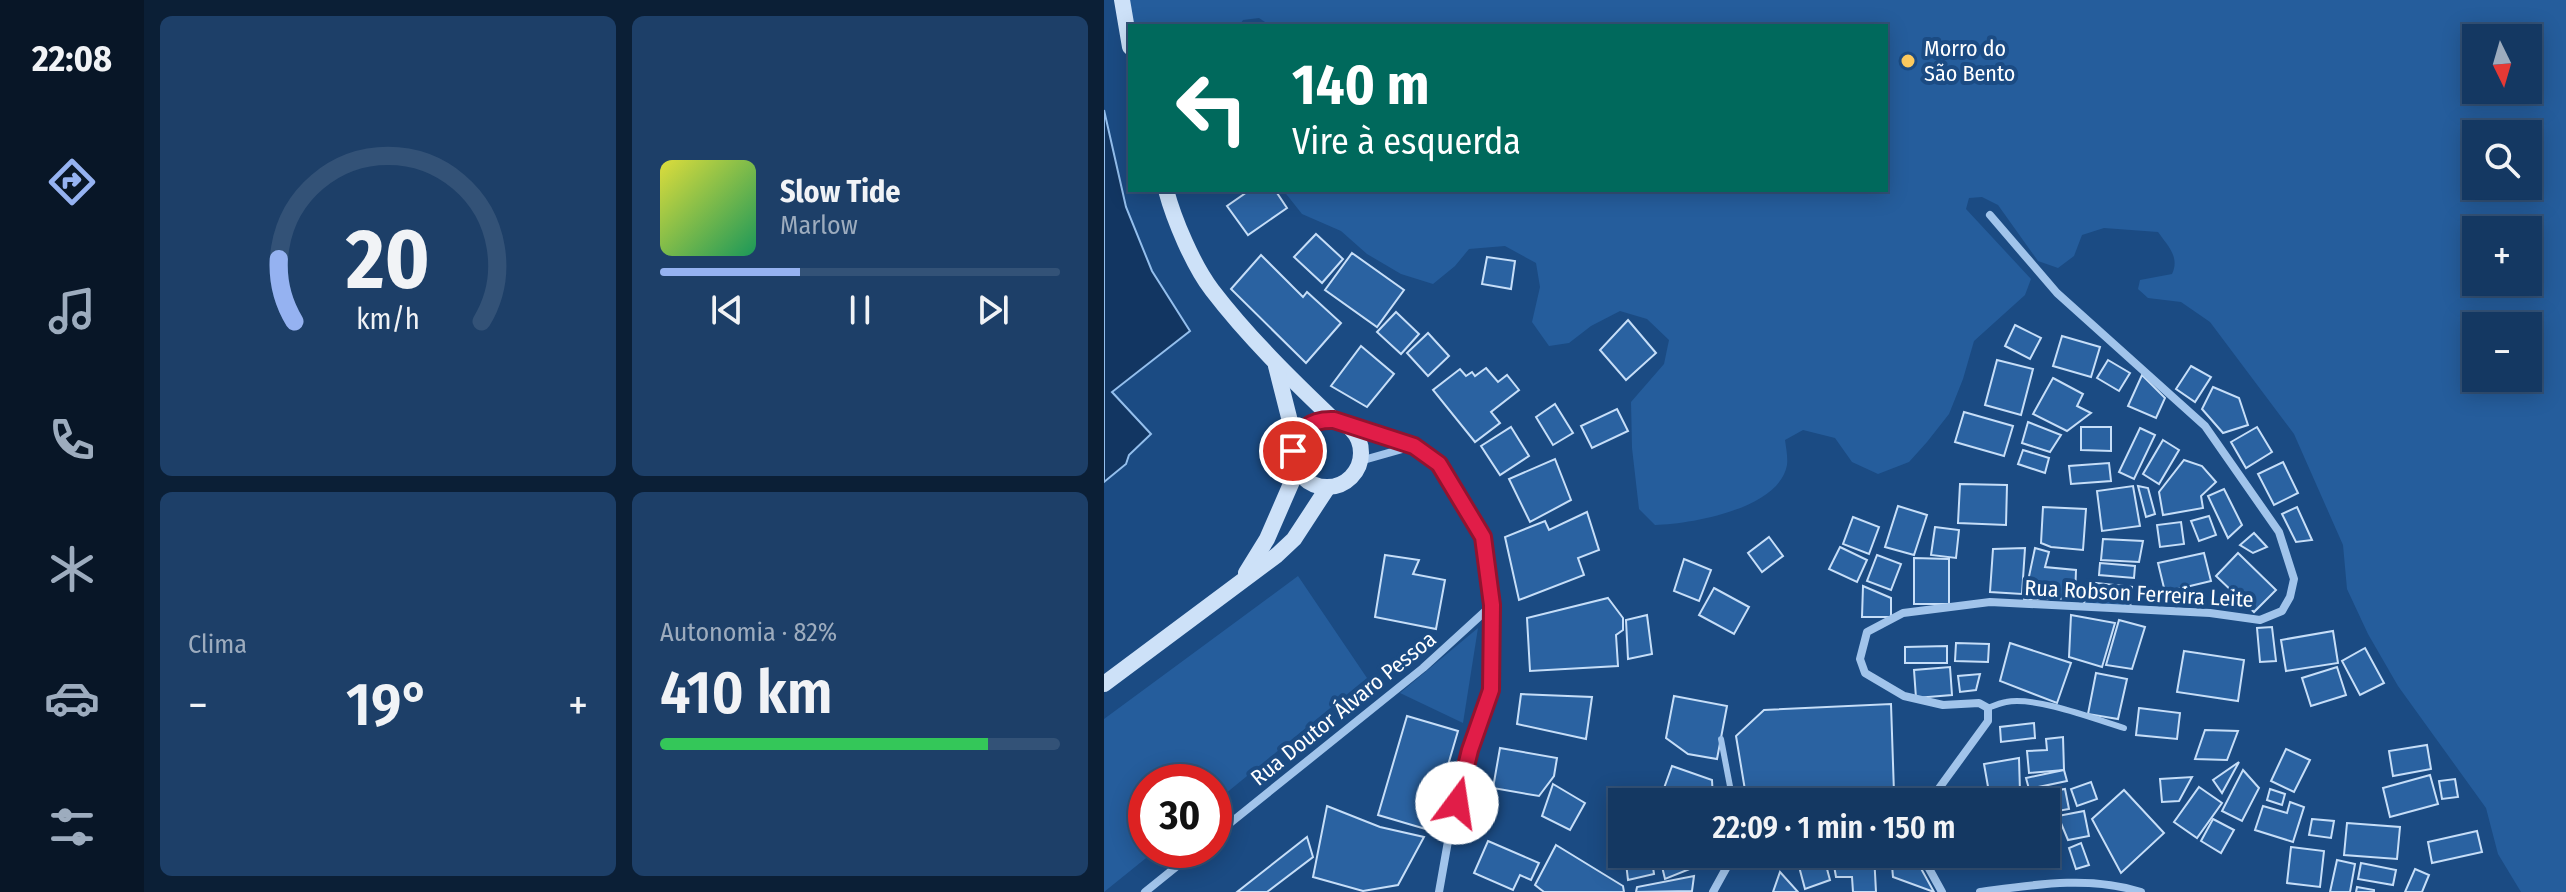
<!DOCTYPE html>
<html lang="pt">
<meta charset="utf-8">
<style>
body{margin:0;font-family:"Fira Sans Condensed",sans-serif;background:#1d3f68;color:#f1f3f6;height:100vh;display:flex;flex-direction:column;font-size:30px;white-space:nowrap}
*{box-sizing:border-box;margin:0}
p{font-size:26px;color:#9dacbe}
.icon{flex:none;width:44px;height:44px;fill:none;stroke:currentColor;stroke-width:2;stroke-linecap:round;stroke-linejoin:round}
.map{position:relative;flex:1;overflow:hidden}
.sheet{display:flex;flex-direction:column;gap:16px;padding:16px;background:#0b1f36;width:960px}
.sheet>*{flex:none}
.top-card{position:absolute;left:24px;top:24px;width:760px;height:168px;border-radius:0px;box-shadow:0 4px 20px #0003,0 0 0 2px #335277;background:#00695c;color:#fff;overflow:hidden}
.needle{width:52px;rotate:175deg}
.fabs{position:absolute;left:1358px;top:24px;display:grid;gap:16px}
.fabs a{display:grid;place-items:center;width:80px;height:80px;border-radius:0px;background:#143862;box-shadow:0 4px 20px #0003,0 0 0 2px #335277;font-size:40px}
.speed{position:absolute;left:24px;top:764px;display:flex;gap:16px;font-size:40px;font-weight:700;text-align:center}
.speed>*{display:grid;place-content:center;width:104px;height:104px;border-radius:50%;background:#143862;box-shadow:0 4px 20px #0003,0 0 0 2px #335277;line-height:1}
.speed .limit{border:12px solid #d22;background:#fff;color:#111}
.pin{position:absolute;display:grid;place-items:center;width:68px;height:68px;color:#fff;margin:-34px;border:4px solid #fff;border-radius:50%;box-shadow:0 2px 8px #0007}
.me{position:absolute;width:88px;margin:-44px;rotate:14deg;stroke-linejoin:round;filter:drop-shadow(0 0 6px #0008)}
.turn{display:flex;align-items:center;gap:28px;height:168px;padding:0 32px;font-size:36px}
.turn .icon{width:104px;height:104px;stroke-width:2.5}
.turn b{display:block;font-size:56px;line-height:68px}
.big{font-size:60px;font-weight:600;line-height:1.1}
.sheet .tile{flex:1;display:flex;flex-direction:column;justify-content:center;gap:12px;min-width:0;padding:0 28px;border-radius:12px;background:#1d3f68}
.sheet .dial{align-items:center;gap:0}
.dial svg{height:208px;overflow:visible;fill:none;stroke:#335277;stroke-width:7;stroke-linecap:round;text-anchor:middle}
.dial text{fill:#f1f3f6;stroke:none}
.song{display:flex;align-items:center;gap:24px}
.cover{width:96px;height:96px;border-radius:12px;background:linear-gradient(135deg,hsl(60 70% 55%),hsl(150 70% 35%))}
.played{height:8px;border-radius:4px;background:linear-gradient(90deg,#95b2f1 35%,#335277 35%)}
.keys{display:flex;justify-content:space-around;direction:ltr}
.heat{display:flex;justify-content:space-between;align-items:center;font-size:44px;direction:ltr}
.charge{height:12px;border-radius:6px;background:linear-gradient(90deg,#34c759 82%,#335277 0)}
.sheet .tiles{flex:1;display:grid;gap:16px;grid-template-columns:repeat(2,1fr)}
.trip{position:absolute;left:504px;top:788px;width:452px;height:80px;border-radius:0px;background:#143862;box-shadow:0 4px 20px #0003,0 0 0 2px #335277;font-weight:600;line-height:80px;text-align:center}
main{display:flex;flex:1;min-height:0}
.tab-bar{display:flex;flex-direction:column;width:144px;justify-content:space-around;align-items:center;background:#081627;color:#9dacbe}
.tab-bar .icon{width:56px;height:56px}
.tab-bar .active{color:#95b2f1}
.tab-bar b{font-size:36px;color:#f1f3f6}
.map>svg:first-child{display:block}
</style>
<main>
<nav class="tab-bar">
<b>22:08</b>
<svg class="icon active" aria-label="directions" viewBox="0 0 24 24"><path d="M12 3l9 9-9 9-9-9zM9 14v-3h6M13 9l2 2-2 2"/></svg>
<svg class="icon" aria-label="music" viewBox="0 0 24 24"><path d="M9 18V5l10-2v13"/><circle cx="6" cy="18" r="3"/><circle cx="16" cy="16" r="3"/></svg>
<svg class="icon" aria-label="phone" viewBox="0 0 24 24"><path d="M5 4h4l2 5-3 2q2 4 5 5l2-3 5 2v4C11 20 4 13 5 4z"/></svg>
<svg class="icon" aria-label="climate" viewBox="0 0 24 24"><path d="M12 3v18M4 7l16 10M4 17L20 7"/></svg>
<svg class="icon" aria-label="car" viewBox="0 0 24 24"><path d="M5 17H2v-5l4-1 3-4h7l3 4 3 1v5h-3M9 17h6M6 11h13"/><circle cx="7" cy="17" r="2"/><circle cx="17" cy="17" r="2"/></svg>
<svg class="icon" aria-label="filters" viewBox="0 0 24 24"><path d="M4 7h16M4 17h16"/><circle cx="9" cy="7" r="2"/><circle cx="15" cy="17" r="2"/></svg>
</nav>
<section class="sheet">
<div class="tiles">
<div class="tile dial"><svg viewBox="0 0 100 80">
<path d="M14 69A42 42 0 1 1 86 69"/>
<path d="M14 69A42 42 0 0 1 8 45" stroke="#95b2f1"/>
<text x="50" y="56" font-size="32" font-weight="700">20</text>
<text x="50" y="72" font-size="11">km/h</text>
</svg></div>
<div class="tile">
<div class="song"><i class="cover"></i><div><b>Slow Tide</b><p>Marlow</p></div></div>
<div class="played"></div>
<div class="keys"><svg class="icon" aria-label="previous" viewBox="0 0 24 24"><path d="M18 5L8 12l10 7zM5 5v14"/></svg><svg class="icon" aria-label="pause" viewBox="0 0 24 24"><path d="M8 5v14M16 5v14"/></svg><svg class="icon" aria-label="next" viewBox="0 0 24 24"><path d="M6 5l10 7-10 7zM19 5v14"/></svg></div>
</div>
<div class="tile"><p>Clima</p>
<div class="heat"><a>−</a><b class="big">19°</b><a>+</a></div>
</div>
<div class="tile"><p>Autonomia · 82%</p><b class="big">410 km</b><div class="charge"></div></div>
</div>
</section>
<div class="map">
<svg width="1462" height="892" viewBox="0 0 1462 892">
<rect width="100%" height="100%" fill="#1b4b83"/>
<g fill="#255d9c" fill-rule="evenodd">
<path d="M24,0H1462V892H1417L1394,854L1382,808L1294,686L1264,634L1243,589L1239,545L1190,434L1106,322L1077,302L1044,298L1034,289L1036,280L1068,274C1076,257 1064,246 1054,232L1000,228L978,235L970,256L954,268L934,261L894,205L878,197L865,198L862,209L927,279L921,295L870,341L859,379L845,414L823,442L805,462L774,474L748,462L731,438L699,430L681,440C682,447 684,458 683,465C675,509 587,524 551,525L535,509L528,448L527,402L560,364L565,340L543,319L516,311L487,326L465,343L445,346L428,322L436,287L432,263L401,246L365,249L351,266L329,284L297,274L263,254L237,231L198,214L179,190H782V26H167L155,18L139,20L135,26H28ZM1372,38H1424V90H1372ZM1372,134H1424V186H1372ZM1372,230H1424V282H1372ZM1372,326H1424V378H1372Z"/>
<polygon points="194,576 263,678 110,803 110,782 42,782 42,850 52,850 0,892 0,719"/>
<polygon points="374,628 359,723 296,693"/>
</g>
<polygon fill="#123662" stroke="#94bfed" stroke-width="2" points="0,110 22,207 48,271 86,331 8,392 47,434 25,455 22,464 0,482"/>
<g fill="#2a62a1" stroke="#c6def8" stroke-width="2">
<polygon points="146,190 171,190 183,208 144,235 123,206"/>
<polygon points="212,234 239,259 218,283 190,257"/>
<polygon points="248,253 300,290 273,327 221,290"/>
<polygon points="157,255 199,297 203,292 237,323 202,363 127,289"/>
<polygon points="383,257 411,261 407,289 378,284"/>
<polygon points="292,312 315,334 297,354 273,332"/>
<polygon points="524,320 552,353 522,380 496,350"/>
<polygon points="911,325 937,338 926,359 901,346"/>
<polygon points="324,333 345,356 324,376 303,353"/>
<polygon points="958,336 996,347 987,377 949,366"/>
<polygon points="257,346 290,374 263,407 227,386"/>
<polygon points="893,360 929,369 917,415 881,405"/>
<polygon points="1004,360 1026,373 1015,391 993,378"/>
<polygon points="1087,366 1107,377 1091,402 1072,389"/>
<polygon points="382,368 394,382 403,375 415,390 387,412 396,423 371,442 329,390 356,369 362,376 368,372 371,376"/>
<polygon points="1038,375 1061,398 1052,418 1024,406"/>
<polygon points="949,378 979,394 973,406 987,413 963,431 929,414"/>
<polygon points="1109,387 1135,398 1144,425 1119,433 1098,409"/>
<polygon points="451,404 469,433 449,445 432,417"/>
<polygon points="513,409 524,431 488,448 477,426"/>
<polygon points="860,412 909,426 900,456 851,442"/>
<polygon points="924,422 957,435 946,452 918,443"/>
<polygon points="407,427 425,456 396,475 377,446"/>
<polygon points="977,427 1007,427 1007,451 977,450"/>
<polygon points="1153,427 1168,452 1142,468 1127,442"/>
<polygon points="1036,428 1051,435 1030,479 1015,472"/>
<polygon points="1059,440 1075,450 1055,484 1039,474"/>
<polygon points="919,450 945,458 941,473 914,464"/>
<polygon points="451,459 467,500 426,522 405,479"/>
<polygon points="1080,460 1098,466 1112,482 1097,496 1099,508 1059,515 1055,492"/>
<polygon points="1179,462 1194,493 1170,505 1154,474"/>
<polygon points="1005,463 1007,481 967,484 965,466"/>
<polygon points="856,484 903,485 902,525 854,523"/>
<polygon points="1029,486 1036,526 998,531 993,491"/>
<polygon points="1034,486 1044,488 1051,514 1042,517"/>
<polygon points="1120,489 1138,525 1124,538 1104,496"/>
<polygon points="794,506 823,515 810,555 781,547"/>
<polygon points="939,507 982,509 979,550 947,547 937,543"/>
<polygon points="1193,507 1208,540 1192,542 1178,514"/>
<polygon points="483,512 495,550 474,558 480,575 415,600 401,537 441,521 445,530"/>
<polygon points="1105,516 1112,535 1095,541 1087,521"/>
<polygon points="749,517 775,527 765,554 739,544"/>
<polygon points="1077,522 1080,544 1056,547 1053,525"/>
<polygon points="831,527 855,530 852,558 827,555"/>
<polygon points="1150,533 1163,547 1149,553 1136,545"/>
<polygon points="665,537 679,556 658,572 644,553"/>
<polygon points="999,539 1039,541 1035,562 997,560"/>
<polygon points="736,547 763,560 753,582 725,569"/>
<polygon points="921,548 918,594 886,592 889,549"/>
<polygon points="931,548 945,552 941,567 972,570 971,598 920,600"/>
<polygon points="1100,553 1107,581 1061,592 1054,563"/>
<polygon points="1134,553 1172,590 1150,612 1112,576"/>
<polygon points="281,555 315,560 309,574 341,580 332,629 271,617"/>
<polygon points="773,555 797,564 787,590 763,581"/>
<polygon points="810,558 845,559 845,604 810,604"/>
<polygon points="580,559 607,570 595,601 570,591"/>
<polygon points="996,563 1031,566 1030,578 995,575"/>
<polygon points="983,582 1028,587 1026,609 980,604"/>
<polygon points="759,586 787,598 787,617 758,617"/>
<polygon points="610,588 645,607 630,634 595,615"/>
<polygon points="504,598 519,618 519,630 512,635 514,666 426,671 423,618"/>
<polygon points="543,615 548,654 524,659 522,620"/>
<polygon points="967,615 1011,623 998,667 965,657"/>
<polygon points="1015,620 1041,627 1028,669 1002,665"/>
<polygon points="1168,627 1172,661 1156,662 1153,628"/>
<polygon points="1229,631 1234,663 1182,671 1177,640"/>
<polygon points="852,643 885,644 884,662 851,661"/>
<polygon points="906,643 967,663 953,703 896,681"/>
<polygon points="843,646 843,663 801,663 801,647"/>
<polygon points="1261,648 1280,683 1256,695 1238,661"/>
<polygon points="1080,651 1140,660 1134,701 1073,692"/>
<polygon points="846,667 848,695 812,698 810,670"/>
<polygon points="1233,667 1242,695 1207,706 1198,678"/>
<polygon points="992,673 1023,679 1014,719 984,714"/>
<polygon points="876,674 872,690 856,692 854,676"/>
<polygon points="417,694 488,697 482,739 413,724"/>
<polygon points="570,696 623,706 613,759 584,754 562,738"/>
<polygon points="787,704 790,793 750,802 643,802 632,736 660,710"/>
<polygon points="1035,708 1076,713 1073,739 1032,735"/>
<polygon points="303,716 354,731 325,830 274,815"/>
<polygon points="930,723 931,738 897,742 896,727"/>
<polygon points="1101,730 1134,731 1123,760 1091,759"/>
<polygon points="959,737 960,770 925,773 923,751 943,750 942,739"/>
<polygon points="1323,745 1327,769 1289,776 1285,751"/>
<polygon points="396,748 453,758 450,776 435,796 389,788"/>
<polygon points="1182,749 1206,760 1190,792 1167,781"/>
<polygon points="915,758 916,792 886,798 880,764"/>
<polygon points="1135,762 1118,793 1109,780"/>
<polygon points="568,766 608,780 609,799 595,799 594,802 555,802"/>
<polygon points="960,770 963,781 925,789 922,778"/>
<polygon points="1139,770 1155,788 1138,821 1118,811"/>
<polygon points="1326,775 1334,804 1286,817 1279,788"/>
<polygon points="1088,777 1075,801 1058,802 1056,779"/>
<polygon points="1351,779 1354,797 1338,799 1335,781"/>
<polygon points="987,782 993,799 973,806 967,789"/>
<polygon points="449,784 481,803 466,830 438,816"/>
<polygon points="1095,787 1118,803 1093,838 1070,822"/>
<polygon points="961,789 965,809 942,813 942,802 926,802 925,795"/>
<polygon points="1166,789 1181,794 1178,805 1163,800"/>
<polygon points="1020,790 1060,833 1017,873 988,819"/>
<polygon points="1186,802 1200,807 1189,842 1151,830 1159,806 1183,813"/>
<polygon points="223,806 276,827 320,837 294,885 259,891 209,877"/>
<polygon points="980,811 985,836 964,840 954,816"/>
<polygon points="1109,819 1130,830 1117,853 1097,841"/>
<polygon points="1208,819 1230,821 1227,838 1205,835"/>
<polygon points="1243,823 1296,827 1293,859 1240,855"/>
<polygon points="949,826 955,855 937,859 936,854 942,854 942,827"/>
<polygon points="1373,831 1378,852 1328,863 1324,842"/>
<polygon points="203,837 209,857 163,892 133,892"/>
<polygon points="384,841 435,863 427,880 416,875 409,890 370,873"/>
<polygon points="977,843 985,865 972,869 965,848"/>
<polygon points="452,845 519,886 520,892 440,892 431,885"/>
<polygon points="1187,847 1220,851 1216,887 1183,883"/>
<polygon points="521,854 547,854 550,874 524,880"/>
<polygon points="555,854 607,854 608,860 561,879"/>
<polygon points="719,854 726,880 701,889 693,859"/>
<polygon points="728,854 770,854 772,892 749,892 748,877 732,877"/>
<polygon points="787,854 809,854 830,892 789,877"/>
<polygon points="1233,860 1251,864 1246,892 1226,892"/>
<polygon points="1257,863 1292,870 1289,885 1254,879"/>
<polygon points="1311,869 1325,875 1318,892 1301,892"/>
<polygon points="676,872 694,892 669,892"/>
<polygon points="590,876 588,891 532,892 533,887"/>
<polygon points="1253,887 1270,890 1270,892 1252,892"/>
</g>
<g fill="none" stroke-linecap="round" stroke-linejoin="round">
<g stroke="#a1c4eb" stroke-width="6">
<path d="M884,708C889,706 896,703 902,702C931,696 991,719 1020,728"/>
<polyline points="617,739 629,802"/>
</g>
<g stroke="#a1c4eb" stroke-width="8">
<polyline points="241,425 310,446 335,464 379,537 388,605 387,690 366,750 346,830 335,892"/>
<polyline points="256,461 309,446"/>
<polyline points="825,802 884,721 884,708 875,703 839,705 800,696 761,673 756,659 763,632 799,613 886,602 1106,613 1156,620 1178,611 1186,597 1190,579 1175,532 1101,426 953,293 886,215"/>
<polyline points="110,836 319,668 388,605"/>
<polyline points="817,854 838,892"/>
<polyline points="41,892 93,850"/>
<polyline points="609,892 630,854"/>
<path d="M876,892C928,885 985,875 1037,892"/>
</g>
<g stroke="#cde1f8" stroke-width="16">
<polyline points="18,0 26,47"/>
<path d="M62,190C70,220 89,265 108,290C144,337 187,379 230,420"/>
<polyline points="172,366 191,441"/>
<circle cx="223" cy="453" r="34"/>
<polyline points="142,573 163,539 193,470"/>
<polyline points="0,684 173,555 190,539 224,487"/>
</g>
</g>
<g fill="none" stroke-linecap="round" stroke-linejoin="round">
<defs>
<path id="route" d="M189,451C194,429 207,419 230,420L310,446L335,464L379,537L388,605L387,690L366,750L353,803"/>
</defs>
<use href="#route" stroke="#92132f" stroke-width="20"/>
<use href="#route" stroke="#e11d48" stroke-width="14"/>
</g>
<circle fill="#fcca5e" stroke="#1b4b83" stroke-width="3" cx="804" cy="61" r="8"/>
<g text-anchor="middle" stroke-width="8" stroke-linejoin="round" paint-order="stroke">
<g font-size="22" fill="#fff" stroke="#1b4b83" text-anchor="start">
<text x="820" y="56">Morro do<tspan x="820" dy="25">São Bento</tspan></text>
</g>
<g font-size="22" fill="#fff" stroke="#1b4b83">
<text transform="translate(1035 593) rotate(3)" y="8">Rua Robson Ferreira Leite</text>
<text transform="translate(239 708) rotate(-39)" y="8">Rua Doutor Álvaro Pessoa</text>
</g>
</g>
</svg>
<div class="fabs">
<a><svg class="needle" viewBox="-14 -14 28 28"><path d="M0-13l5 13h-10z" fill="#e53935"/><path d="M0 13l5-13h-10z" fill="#9dacbe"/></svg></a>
<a><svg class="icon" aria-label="search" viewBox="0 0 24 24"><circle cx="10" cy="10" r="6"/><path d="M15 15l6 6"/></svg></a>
<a>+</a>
<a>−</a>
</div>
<div class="speed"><div class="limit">30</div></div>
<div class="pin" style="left:189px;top:451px;background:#d93025"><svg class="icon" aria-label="arrive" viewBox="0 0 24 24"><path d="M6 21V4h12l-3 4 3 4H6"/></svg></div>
<svg class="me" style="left:353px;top:803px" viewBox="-20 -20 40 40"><circle r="19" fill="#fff"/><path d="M0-13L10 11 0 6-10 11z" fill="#e11d48"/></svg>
<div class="trip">22:09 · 1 min · 150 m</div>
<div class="top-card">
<div class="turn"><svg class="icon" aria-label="left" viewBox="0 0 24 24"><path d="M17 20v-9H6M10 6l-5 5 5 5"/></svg><div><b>140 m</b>Vire à esquerda</div></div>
</div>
</div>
</main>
